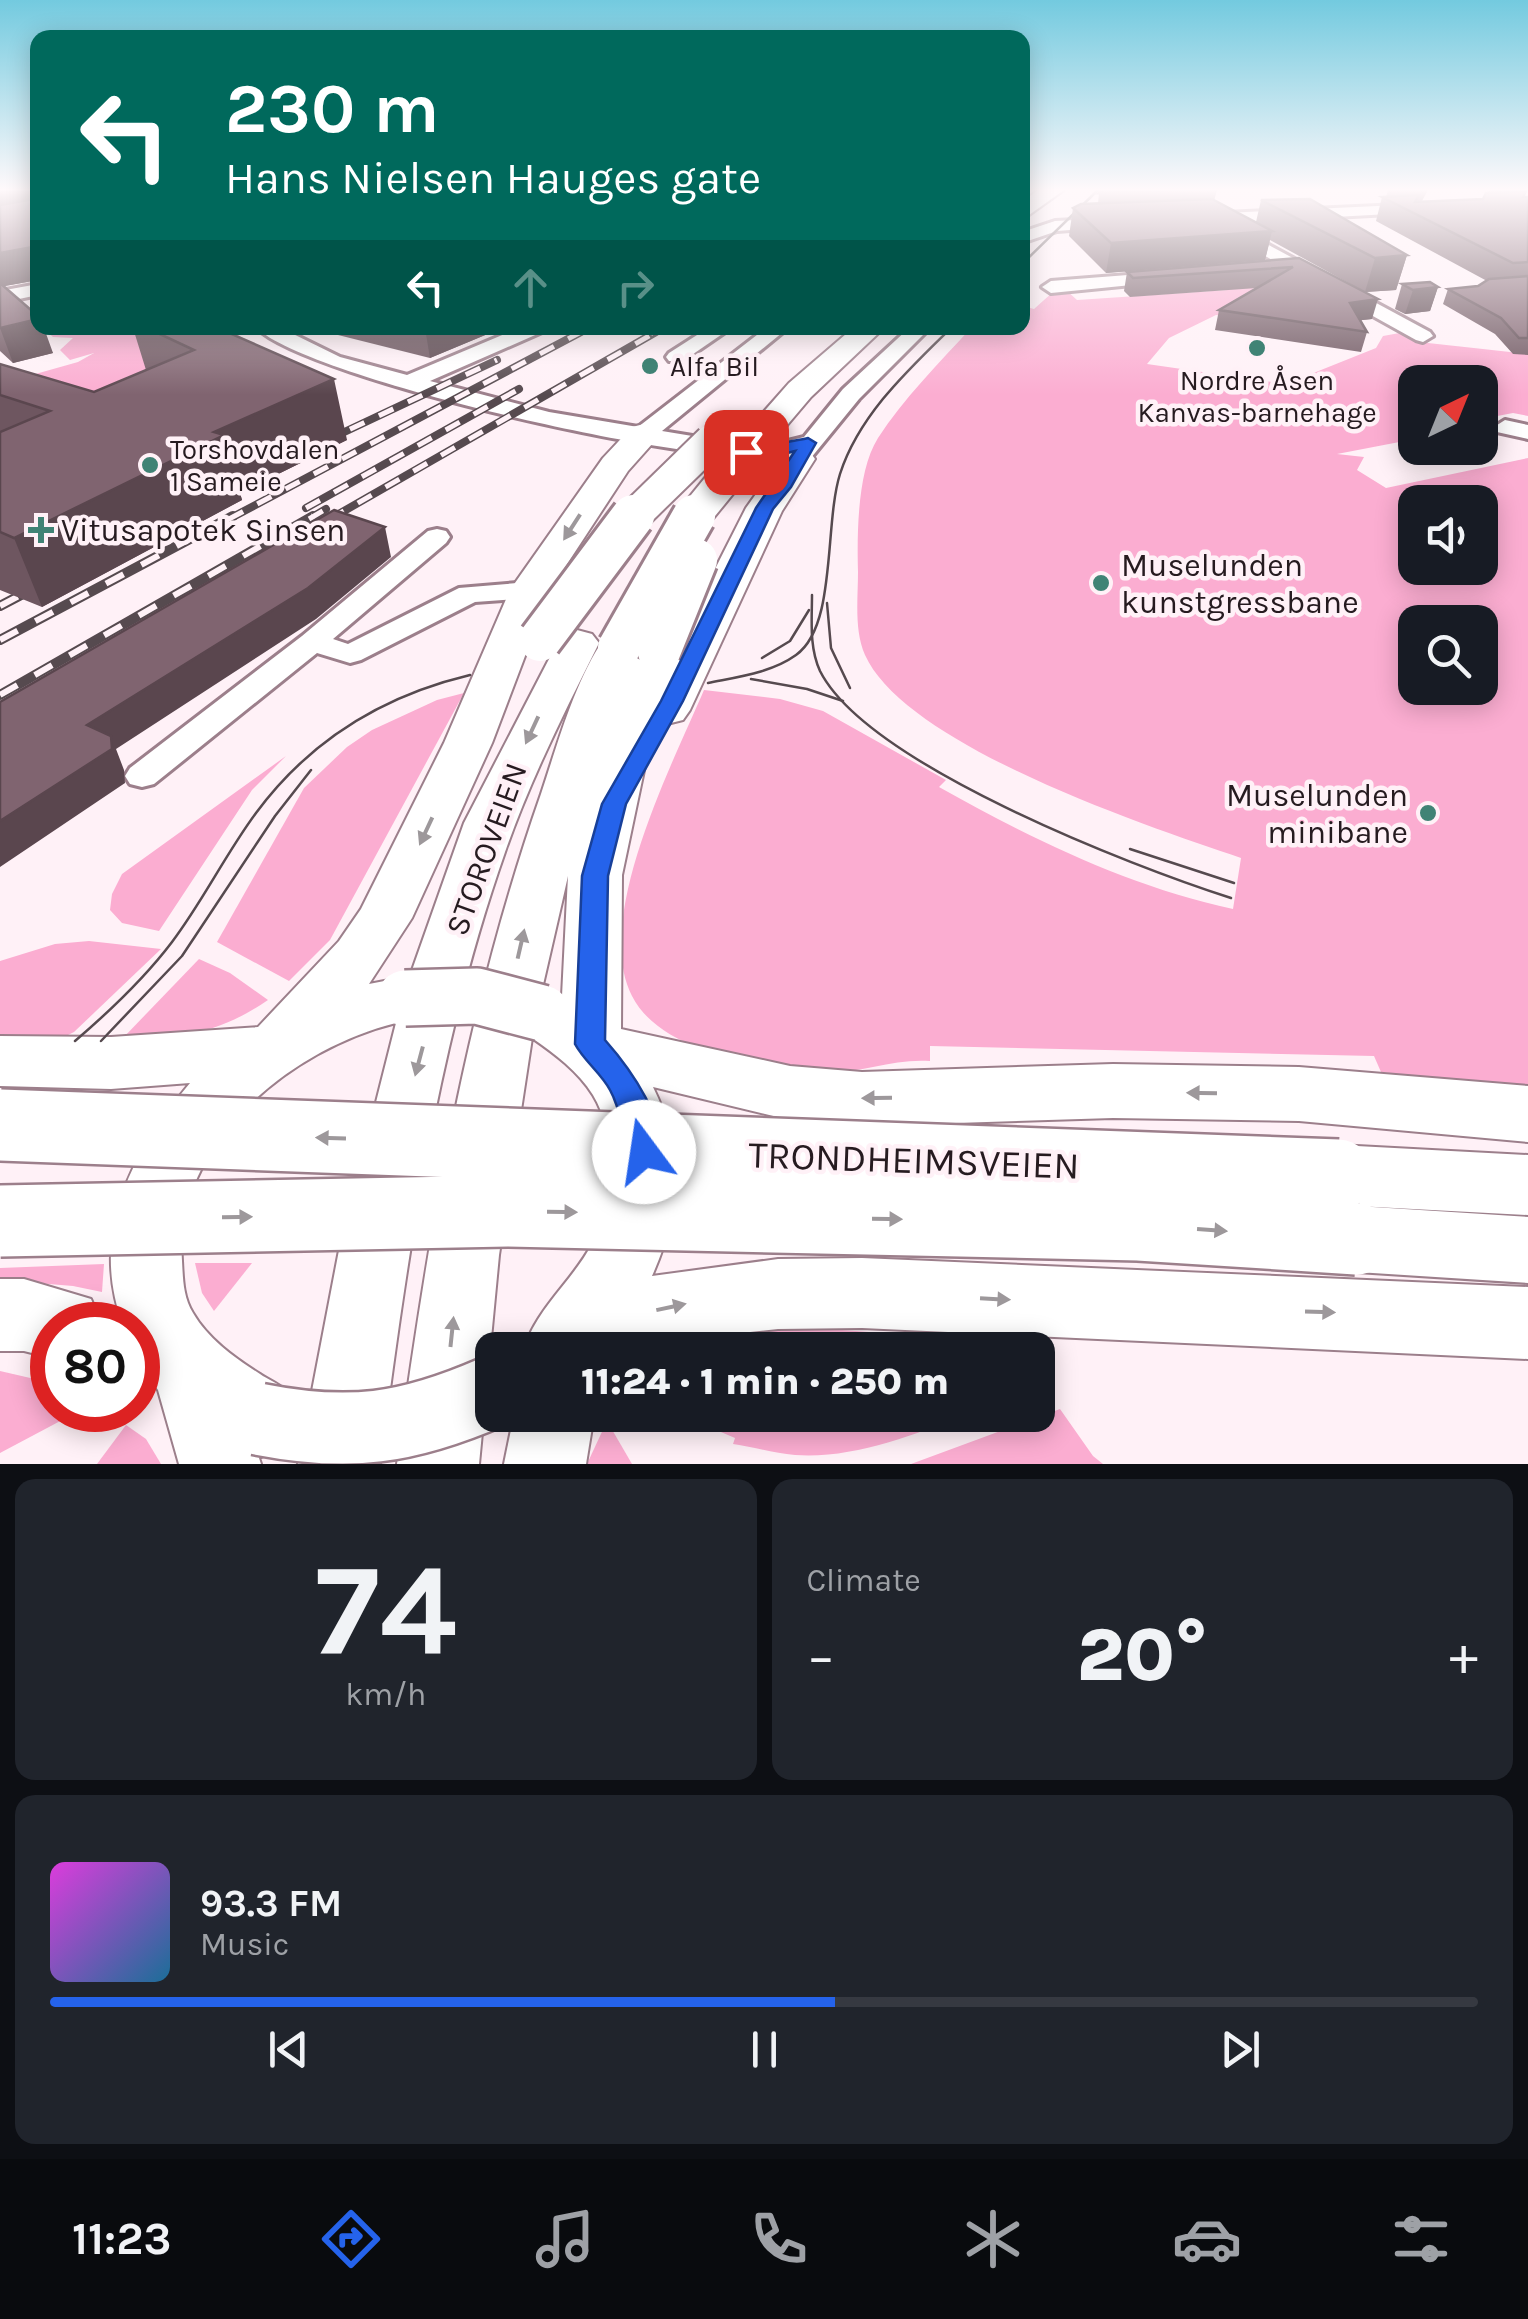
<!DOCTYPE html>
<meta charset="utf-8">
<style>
body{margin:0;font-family:Karla,sans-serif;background:#20242c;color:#f1f3f6;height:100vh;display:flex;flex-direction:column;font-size:38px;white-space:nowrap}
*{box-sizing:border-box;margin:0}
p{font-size:32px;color:#9ea1a6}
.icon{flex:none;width:55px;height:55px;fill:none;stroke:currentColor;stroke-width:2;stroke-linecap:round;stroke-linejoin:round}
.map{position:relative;height:1464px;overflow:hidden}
.side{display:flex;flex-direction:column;gap:15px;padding:15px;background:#0d0f14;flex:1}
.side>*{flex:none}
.top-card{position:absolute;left:30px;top:30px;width:1000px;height:305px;border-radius:20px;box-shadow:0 5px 25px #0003;background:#00695c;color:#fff;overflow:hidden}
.needle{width:65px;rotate:43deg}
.tools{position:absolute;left:1398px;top:365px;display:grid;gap:20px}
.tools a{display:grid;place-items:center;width:100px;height:100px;border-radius:20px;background:#171b24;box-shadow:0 5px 25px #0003;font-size:50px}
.speed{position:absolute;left:30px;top:1302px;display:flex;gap:20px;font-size:50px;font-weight:700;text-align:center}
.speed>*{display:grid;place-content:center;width:130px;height:130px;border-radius:50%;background:#171b24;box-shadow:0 5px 25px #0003;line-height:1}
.speed .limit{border:15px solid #d22;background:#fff;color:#111}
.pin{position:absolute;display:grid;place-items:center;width:85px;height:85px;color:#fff;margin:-42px;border-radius:20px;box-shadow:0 5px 15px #0006}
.me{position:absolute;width:110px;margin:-55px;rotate:346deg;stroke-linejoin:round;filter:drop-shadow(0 0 8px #0008)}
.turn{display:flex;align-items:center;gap:35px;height:210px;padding:0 30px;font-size:45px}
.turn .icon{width:130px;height:130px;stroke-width:2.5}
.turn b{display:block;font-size:70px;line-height:85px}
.lanes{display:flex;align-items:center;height:95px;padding:0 30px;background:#0003;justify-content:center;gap:50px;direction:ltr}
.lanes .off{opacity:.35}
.big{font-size:75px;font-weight:800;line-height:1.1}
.side .card{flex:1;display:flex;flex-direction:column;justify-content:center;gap:15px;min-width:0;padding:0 35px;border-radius:20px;background:#20242c}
.side .dial{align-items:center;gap:0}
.dial b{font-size:130px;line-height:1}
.song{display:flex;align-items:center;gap:30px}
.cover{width:120px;height:120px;border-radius:15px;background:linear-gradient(135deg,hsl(300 70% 55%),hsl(200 70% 35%))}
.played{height:10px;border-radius:5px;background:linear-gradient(90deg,#2563eb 55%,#363941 55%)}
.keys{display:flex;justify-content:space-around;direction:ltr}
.heat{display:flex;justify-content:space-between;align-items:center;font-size:55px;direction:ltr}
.side .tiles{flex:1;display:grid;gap:15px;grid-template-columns:1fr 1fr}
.card:last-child{grid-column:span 2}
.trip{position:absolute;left:475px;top:1332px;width:580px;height:100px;border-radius:20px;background:#171b24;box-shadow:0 5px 25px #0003;font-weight:800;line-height:100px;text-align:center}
.dock{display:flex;height:160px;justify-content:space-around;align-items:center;background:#090b0e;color:#9ea1a6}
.dock .icon{width:70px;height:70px}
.dock .active{color:#2563eb}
.dock b{font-size:45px;color:#f1f3f6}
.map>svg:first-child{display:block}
</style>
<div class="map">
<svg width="1528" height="1464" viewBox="0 0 1528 1464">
<rect width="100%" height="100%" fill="#fff1f7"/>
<g fill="#fbadd1" fill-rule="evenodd">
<path d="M1233,276L1324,331L1216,315L1169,338L1147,364L1286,384L1376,348L1383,336L1405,332L1419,342L1528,354V416L1513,413L1487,418L1488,425L1480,427V382H1415V439L1337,454L1364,457L1357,470L1386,488L1528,458V1091L1381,1072L1374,1056L930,1046V1061C892,1058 854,1076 816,1072C759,1066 661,1053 632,996C592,919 673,763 704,690L780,699L823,711L946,780L939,787C1031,839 1130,887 1233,909L1241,858C1149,827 906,746 865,655C854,630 858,599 858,572C857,535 857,471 878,438C903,399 940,362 971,328H1022L1023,306L1034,309L1053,292L1066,290L1077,300L1227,290ZM1415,502H1480V568H1415ZM1415,622H1480V688H1415Z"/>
<polygon points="43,328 230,328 241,337 215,354 206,350 127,377 171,401 0,384 78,362 94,353 70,360 60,350 73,338 53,337"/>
<polygon points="464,693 330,940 289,981 217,942 304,788 347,747 372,730 437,700"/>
<polygon points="286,756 252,790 159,931 122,923 110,910 112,894 122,874"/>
<polygon points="89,941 161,949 74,1032 58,1040 0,1039 0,961 55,944"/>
<path d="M199,959L230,973L268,1000C218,1034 181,1038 122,1039Z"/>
<polygon points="195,1263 252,1263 214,1311 202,1293"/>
<polygon points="104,1264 102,1292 73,1286 0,1280 0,1268"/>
<path d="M815,1328L869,1332L987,1350H681C722,1326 769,1329 815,1328Z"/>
<polygon points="0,1371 52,1383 52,1410 81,1410 0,1453"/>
<polygon points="1060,1409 1093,1456 1103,1464 911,1464"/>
<path d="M681,1415H964C912,1436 852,1459 795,1455C774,1453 753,1447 733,1444L735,1438Z"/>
<polygon points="607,1421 632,1464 587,1464"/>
<polygon points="126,1425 146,1439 161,1464 97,1464"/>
</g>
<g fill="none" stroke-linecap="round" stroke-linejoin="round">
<defs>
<g id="minor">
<polygon points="1420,204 1428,209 1426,212 1204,224 1196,219 1204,214"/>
<polygon points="1116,218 1124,223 1122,226 1057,231 1022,243 1022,232 1055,221"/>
<polygon points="1228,223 1430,332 1433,336 1423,342 1416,340 1222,232 1220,228"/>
<polygon points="1166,272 1175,277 1172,281 1051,293 1042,287 1051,281"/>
<polygon points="38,284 38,295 0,303 0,291"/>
<path d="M257,328H281L340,357L407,375L519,328H545L542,332L430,381L549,412L638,427L766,328H788L662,431L747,445H772L804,437L843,389L909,328H930L859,399L806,464H790L786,459L789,455C718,473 307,379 257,328Z"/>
<polygon points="708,328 731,328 683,361 669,361 666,357 669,353"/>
<polygon points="1505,420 1528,425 1528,439 1497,432 1494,427"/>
<polygon points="437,529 446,531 450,537 446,543 333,639 348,644 459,588 530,582 544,590 530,598 475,602 361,660 350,663 317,653 154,784 142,787 130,784 125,776 130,768 302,636 428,531"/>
</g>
<g id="highway">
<polygon points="1038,190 1064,190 1022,220 1022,202"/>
<polygon points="853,328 884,328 811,397 761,456 749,459 737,456 732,449 737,442 789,383"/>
<path d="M644,424L656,427L661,434L628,471L550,590L492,743L412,918L369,984L410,976L464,823L562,634L577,630L592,634L599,643C565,711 530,780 505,852C436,1048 407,1259 380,1464H298L340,1245L396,1023C291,1049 174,1143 182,1261C183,1279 183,1297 193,1313C208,1339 235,1358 260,1374C267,1379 280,1384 286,1391C291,1397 294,1411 298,1419L286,1447L259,1458L261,1464H179L158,1390L138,1362V1325H123C89,1233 131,1154 190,1083L111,1089L0,1086V1036L111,1037L258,1027L339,941L361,909L444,743L510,590L603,458L632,427Z"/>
<path d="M798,449L810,452L815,459L782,511L690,710L683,720L667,724L657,722L650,742L622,875L621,1029L790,1066L862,1072L1113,1064L1299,1067L1528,1086V1142L1299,1121L1113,1118L862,1126L790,1120L653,1087C686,1155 682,1208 652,1276L778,1259L862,1258L1528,1287V1359L862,1328L778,1329L686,1339L640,1350H533L528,1338C544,1302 574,1278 592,1244C614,1203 618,1136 593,1095C578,1071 555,1054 532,1038L499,1255L479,1464H397C428,1237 465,1011 541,794C557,746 575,680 604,639L619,635L634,639L640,647L659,639L676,646L746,508L786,452ZM568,876L562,996L542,989Z"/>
<polygon points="1338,1145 1528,1155 1528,1215 1338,1205 1314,1196 1304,1175 1314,1154"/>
<polygon points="1357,1206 1528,1217 1528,1283 1357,1272 1332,1262 1322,1239 1332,1216"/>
<polygon points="0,1279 24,1279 91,1299 102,1325 52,1325 52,1358 24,1351 0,1351"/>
<polygon points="514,1415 594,1415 586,1464 504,1464"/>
</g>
</defs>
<use href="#minor" stroke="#9c7f8b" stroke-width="6"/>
<use href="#highway" stroke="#9c7f8b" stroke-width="4"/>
<use href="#minor" fill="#fff" fill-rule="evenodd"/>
<use href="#highway" fill="#fff" fill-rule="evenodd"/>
<g stroke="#564a4f" stroke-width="2.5">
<polyline points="1022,264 1098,190"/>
<path d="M812,595C812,620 809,647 820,671C867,764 1131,866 1231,898"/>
<polyline points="827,603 831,648 850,688"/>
<polyline points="762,658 790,641 809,610"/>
<polyline points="751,679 807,689 843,701"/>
<path d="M708,683C737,677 771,673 796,655C837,626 824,525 840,474C859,415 908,370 951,328"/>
<polyline points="1130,849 1234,883"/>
<path d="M75,1041C110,1011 144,979 172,942C203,901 225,855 256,813C310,740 382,696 470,675"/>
<polyline points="101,1041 182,956 275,816 311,770"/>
</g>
<defs>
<g id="rail-far2">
<polyline points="576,334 588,328"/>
<polyline points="651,334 662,328"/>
</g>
<g id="rail-far1">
<polyline points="321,443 497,360"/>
<polyline points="306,508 519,389"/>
<polyline points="229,519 581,332"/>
<polyline points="309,519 326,509"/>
<polyline points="330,519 656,332"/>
</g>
<g id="rail">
<polyline points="316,527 335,516"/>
<polyline points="0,606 40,585"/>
<polyline points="0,640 233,516"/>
<polyline points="0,695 313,516"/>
</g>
</defs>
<use href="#rail-far2" stroke="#564a4f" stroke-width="6"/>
<use href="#rail-far1" stroke="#564a4f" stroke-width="8"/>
<use href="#rail" stroke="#564a4f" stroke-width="10"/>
<use href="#rail-far2" stroke="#fff1f7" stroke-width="4" stroke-dasharray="12" stroke-linecap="butt"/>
<use href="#rail-far1" stroke="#fff1f7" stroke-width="5" stroke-dasharray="16" stroke-linecap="butt"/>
<use href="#rail" stroke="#fff1f7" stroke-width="6" stroke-dasharray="20" stroke-linecap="butt"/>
<defs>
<g id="highway-bridge-far3">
<polyline points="631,519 711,441"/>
<polyline points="692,519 749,449"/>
</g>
<g id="highway-bridge-far2">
<polyline points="540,640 633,516"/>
<polyline points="619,648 694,516"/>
<polyline points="659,652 696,560"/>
</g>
<polyline id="highway-bridge-far1" points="405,998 477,996 542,1013"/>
<g id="highway-bridge">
<polyline points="0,1125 1338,1175"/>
<polyline points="0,1221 507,1211 1139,1225 1357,1239"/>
<path d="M258,1419C349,1437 407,1429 492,1392"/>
</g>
</defs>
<use href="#highway-bridge-far3" stroke="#9c7f8b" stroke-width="36" stroke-linecap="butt"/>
<use href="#highway-bridge-far2" stroke="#9c7f8b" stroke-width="48" stroke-linecap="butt"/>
<use href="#highway-bridge-far1" stroke="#9c7f8b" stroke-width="60" stroke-linecap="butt"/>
<use href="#highway-bridge" stroke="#9c7f8b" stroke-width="76" stroke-linecap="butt"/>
<use href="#highway-bridge-far3" stroke="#fff" stroke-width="32"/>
<use href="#highway-bridge-far2" stroke="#fff" stroke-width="42"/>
<use href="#highway-bridge-far1" stroke="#fff" stroke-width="55"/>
<use href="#highway-bridge" stroke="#fff" stroke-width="71"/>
</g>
<g fill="#6e5660">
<polygon points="0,190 38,190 38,280 4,286 53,353 13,363 0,351"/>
<polygon points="1103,190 1217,190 1214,201 1256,222 1261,200 1407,255 1396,290 1365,292 1270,240 1265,260 1106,273 1069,236 1073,208 1098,204 1099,193"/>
<polygon points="1388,190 1428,190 1422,201 1483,199 1490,190 1527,190 1524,197 1528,197 1528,355 1513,354 1495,334 1443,304 1448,289 1478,286 1487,281 1376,221 1382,197 1386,197"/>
<polygon points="1299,258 1372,319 1361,320 1367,332 1361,352 1215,330 1219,310 1257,288 1130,297 1124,291 1127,272"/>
<polygon points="1402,284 1438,287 1430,311 1405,314 1395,309"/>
<polygon points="133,328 218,328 347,440 240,493 242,500 42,607 0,590 0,364 94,392 146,370"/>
<polygon points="310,328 502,328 430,358"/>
</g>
<g fill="#5a464e">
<polygon points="0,190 30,190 37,212 0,221"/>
<polygon points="1272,231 1265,260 1106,273 1111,243"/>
<polygon points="38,246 38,280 0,287 0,253"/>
<polygon points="1407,255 1396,290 1365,292 1375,258"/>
<polygon points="1438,287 1430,311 1405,314 1413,290"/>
<polygon points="1378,299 1372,319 1345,322 1350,303"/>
<polygon points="38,319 38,328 44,328 53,353 13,363 0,328"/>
<polygon points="425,328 502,328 430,358"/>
<polygon points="334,379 347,440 240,493 242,500 42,607 14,538 214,432"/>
<polygon points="385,527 391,557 316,619 116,749 124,770 125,783 0,867 0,821 87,725"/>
</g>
<g fill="#806470" stroke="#5a464e" stroke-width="2.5">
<polygon points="31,190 38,190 38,246 0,253 0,205 29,200"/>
<polygon points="1103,190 1181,190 1099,193"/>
<polygon points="1526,191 1523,197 1528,197 1528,262 1513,263 1382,197 1419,195 1415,202 1483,199 1486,193"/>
<polygon points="1212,199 1272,231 1111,243 1073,208 1081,204"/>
<polygon points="1310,199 1407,255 1375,258 1261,200"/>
<polygon points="1299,258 1378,299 1350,303 1367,332 1219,310 1293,267 1133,278 1127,272"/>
<polygon points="1528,276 1528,338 1519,338 1501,318 1448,289 1478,286 1489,279"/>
<polygon points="1430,282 1438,287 1413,290 1402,284"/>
<polygon points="0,283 38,316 38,319 0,328"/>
<polygon points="147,328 218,328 334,379 214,432 224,435 14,538 0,532 0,432 50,411 0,395 0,364 94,392 194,350"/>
<polygon points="334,510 385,527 308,588 87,725 111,736 112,749 0,821 0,702"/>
</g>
<defs><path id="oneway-solid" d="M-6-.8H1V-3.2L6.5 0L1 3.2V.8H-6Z" transform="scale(2.5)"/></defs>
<g fill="#9d989b">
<use href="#oneway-solid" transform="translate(572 527) rotate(123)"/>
<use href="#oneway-solid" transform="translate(532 730) rotate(115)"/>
<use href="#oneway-solid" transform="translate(426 831) rotate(115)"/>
<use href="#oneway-solid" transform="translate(521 944) rotate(-77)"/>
<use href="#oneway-solid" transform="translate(419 1061) rotate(105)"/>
<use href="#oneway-solid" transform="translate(1202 1093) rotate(-179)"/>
<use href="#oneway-solid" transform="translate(877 1098) rotate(179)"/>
<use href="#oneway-solid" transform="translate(331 1138) rotate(-178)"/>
<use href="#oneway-solid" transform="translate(562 1212) rotate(1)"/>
<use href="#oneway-solid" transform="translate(237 1217) rotate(-1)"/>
<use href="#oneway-solid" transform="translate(887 1219) rotate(1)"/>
<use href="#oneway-solid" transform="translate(1212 1230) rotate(4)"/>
<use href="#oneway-solid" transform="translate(995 1299) rotate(3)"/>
<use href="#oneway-solid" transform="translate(671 1307) rotate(-12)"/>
<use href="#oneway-solid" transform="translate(1320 1312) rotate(2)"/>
<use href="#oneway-solid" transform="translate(452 1332) rotate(-84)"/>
</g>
<linearGradient id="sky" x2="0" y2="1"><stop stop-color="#73cadf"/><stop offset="0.48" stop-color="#fff9fb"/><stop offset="1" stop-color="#fff9fb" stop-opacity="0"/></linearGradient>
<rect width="1528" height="395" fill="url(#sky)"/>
<path fill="#2563eb" stroke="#184099" stroke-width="2.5" d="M808,438L816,443L791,487L773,509L683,701L626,804L608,876L605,1040C628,1066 673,1126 656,1162L644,1166L633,1162C622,1139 623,1113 610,1090C601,1073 584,1061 575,1044L582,876L602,804L661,701L756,508L795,451C777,456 754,463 738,452C746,447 793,442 808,438Z"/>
<g fill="#408375" stroke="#fff1f7" stroke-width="4">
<circle cx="1257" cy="348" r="10"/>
<circle cx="650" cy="366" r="10"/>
<circle cx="150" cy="465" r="10"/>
<path d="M36 515h10v10h10v10h-10v10h-10v-10h-10v-10h10z"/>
<circle cx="1101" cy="583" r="10"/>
<circle cx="1428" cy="813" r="10"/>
</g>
<g text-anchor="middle" stroke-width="9" stroke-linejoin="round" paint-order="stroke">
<g font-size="28" fill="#261b20" stroke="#fff1f7" text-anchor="start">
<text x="670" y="376">Alfa Bil</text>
<text x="1257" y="390" text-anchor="middle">Nordre Åsen<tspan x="1257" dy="32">Kanvas-barnehage</tspan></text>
<text x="170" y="459">Torshovdalen<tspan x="170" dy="32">1 Sameie</tspan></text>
</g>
<g font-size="32" fill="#261b20" stroke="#fff1f7" text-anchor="start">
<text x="61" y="541">Vitusapotek Sinsen</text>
<text x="1121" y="576">Muselunden<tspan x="1121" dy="37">kunstgressbane</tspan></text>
<text x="1408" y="806" text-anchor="end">Muselunden<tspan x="1408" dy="37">minibane</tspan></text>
</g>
<g font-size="32" fill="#261b20" stroke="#fff1f7">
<text transform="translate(486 849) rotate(-70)" y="11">STOROVEIEN</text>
</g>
<g font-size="38" fill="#261b20" stroke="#fff1f7">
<text transform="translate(914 1160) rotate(2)" y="13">TRONDHEIMSVEIEN</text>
</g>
</g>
</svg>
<div class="tools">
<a><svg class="needle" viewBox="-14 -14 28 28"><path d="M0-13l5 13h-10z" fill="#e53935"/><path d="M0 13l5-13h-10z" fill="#9ea1a6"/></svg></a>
<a><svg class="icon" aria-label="sound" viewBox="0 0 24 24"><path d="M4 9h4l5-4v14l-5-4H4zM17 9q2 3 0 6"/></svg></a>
<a><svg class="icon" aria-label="search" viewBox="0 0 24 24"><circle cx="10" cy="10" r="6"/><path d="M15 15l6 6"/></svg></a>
</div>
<div class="speed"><div class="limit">80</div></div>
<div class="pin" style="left:746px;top:452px;background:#d93025"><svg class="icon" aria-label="arrive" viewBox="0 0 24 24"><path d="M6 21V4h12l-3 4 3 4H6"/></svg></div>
<svg class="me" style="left:644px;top:1152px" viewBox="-20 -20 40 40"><circle r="19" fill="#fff"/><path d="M0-13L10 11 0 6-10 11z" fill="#2563eb"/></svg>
<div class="trip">11:24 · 1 min · 250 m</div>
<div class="top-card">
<div class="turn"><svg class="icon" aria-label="left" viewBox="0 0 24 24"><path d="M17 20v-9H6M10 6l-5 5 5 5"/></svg><div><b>230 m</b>Hans Nielsen Hauges gate</div></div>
<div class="lanes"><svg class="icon" aria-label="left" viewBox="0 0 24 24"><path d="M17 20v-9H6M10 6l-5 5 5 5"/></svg><svg class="icon off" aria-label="ahead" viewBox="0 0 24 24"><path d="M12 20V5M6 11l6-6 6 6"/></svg><svg class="icon off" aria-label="right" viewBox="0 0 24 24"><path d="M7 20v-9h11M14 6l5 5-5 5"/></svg></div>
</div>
</div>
<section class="side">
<div class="tiles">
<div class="card dial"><b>74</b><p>km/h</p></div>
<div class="card"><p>Climate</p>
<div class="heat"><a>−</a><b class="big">20°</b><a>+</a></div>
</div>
<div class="card">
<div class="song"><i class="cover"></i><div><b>93.3 FM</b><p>Music</p></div></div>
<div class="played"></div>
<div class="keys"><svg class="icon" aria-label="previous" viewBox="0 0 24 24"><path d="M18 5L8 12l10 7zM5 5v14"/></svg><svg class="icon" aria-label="pause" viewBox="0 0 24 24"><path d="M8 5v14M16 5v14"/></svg><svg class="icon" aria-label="next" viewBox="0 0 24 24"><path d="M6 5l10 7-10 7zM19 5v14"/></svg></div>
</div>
</div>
</section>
<nav class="dock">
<b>11:23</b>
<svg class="icon active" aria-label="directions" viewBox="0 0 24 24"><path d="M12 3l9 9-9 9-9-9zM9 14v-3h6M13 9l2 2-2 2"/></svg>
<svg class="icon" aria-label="music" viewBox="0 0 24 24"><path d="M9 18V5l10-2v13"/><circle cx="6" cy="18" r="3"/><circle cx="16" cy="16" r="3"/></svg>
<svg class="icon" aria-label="phone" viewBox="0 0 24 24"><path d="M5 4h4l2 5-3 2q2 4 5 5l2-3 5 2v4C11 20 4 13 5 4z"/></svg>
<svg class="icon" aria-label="climate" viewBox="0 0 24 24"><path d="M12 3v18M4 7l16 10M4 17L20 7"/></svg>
<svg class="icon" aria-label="car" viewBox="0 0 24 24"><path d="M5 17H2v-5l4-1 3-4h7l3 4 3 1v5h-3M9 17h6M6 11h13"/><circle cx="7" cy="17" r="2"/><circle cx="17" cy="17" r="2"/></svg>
<svg class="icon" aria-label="filters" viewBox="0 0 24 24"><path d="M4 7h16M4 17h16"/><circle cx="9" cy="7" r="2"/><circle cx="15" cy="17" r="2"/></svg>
</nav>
